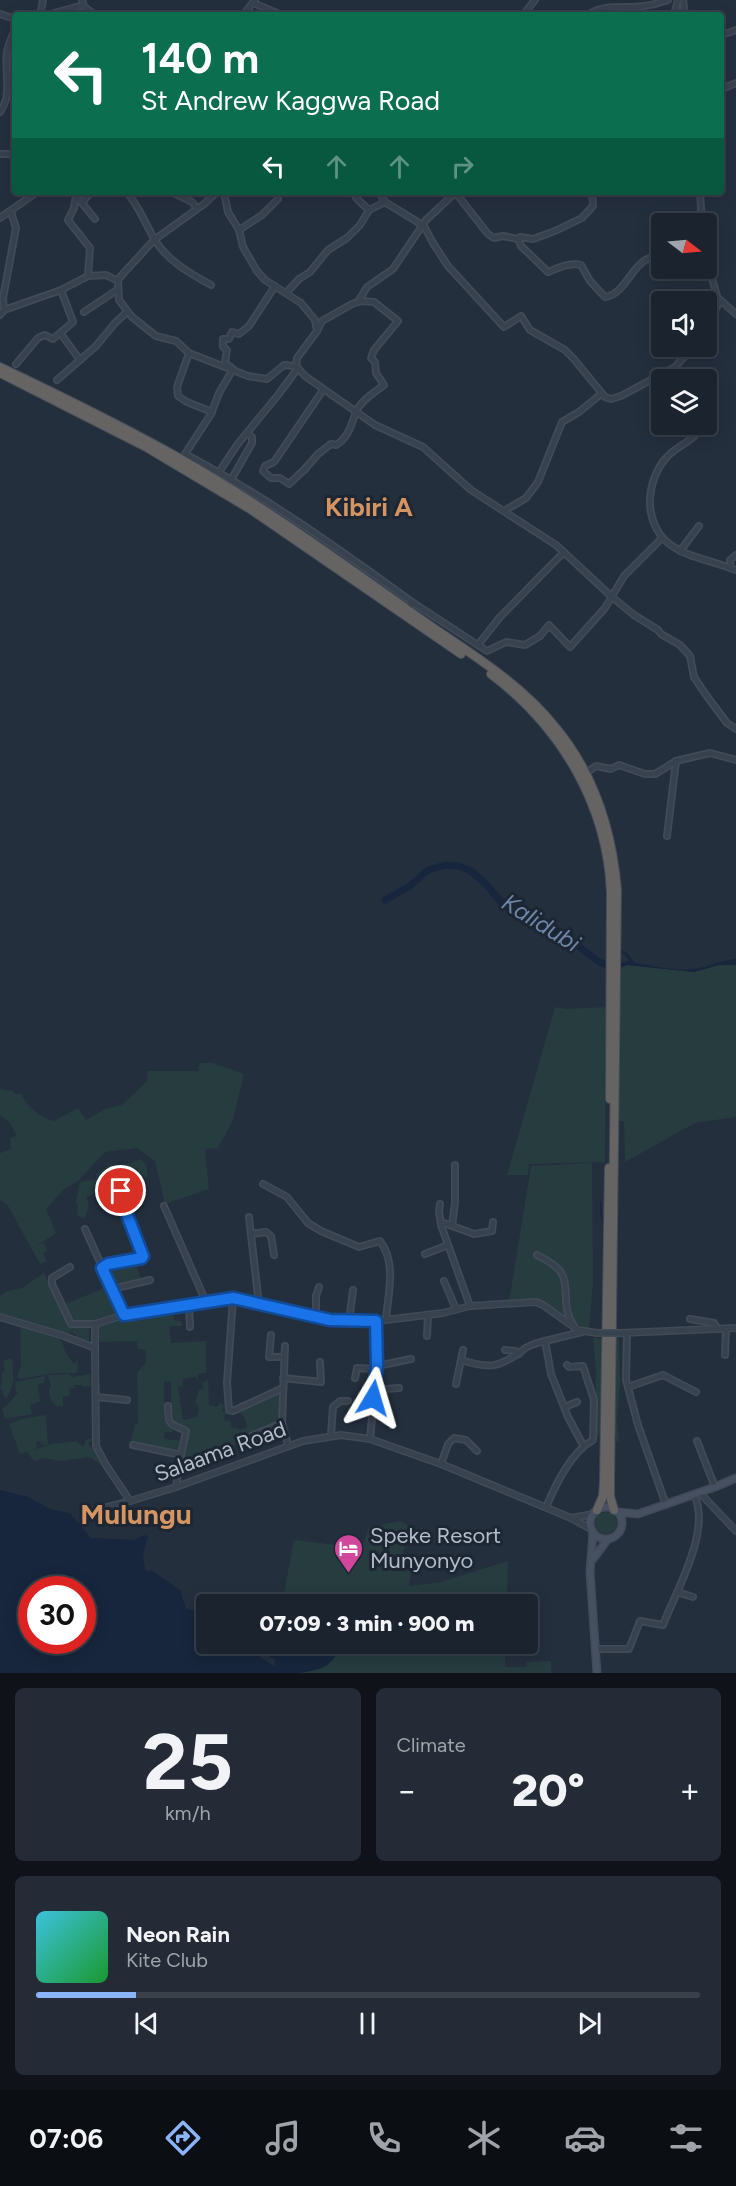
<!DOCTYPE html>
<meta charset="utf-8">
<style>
body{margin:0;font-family:Figtree,sans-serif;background:#242b36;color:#f1f3f6;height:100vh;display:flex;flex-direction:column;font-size:22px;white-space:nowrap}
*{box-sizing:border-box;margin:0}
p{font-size:20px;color:#a0a4aa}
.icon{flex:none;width:33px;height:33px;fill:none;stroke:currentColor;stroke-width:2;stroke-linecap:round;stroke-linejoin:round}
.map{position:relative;height:1673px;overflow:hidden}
.details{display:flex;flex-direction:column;gap:15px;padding:15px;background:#0f1319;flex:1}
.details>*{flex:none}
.hud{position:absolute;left:12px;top:12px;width:712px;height:183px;border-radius:6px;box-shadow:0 3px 15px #0003,0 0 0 2px #39404a;background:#0b6e4f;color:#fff;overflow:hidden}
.needle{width:39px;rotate:106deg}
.tools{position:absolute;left:651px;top:213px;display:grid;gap:12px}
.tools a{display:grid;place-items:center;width:66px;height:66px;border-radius:6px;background:#1b232e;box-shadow:0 3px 15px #0003,0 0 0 2px #39404a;font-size:30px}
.speed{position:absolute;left:18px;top:1576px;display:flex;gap:12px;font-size:30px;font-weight:700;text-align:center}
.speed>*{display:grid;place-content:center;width:78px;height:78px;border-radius:50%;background:#1b232e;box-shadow:0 3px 15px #0003,0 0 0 2px #39404a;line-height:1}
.speed .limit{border:9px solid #d22;background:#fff;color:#111}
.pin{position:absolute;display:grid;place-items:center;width:51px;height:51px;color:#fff;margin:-26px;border:3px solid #fff;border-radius:50%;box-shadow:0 2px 6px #0007}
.me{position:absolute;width:66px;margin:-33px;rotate:7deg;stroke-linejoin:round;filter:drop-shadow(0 0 4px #0008)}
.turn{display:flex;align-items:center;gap:21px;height:126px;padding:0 30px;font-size:27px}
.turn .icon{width:78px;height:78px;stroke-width:2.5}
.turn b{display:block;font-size:42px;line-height:51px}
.lanes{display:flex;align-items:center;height:57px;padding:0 30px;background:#0003;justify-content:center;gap:30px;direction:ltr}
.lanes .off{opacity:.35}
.big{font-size:45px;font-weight:800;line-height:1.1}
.details .widget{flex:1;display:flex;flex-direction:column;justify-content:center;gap:9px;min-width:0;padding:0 21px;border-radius:9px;background:#242b36}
.details .dial{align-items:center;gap:0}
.dial b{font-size:78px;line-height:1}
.song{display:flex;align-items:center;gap:18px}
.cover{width:72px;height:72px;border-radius:9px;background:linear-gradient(135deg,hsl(190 70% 55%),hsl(130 70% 35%))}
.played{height:6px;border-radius:3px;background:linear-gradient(90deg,#8ab4f8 15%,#39404a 15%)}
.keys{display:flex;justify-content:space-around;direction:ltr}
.heat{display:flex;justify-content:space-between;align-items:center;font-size:33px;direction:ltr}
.details .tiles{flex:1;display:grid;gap:15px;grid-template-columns:1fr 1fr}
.widget:last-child{grid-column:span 2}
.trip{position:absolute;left:196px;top:1594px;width:342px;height:60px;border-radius:6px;background:#1b232e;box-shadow:0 3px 15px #0003,0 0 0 2px #39404a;font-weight:800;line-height:60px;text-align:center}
.dock{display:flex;height:96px;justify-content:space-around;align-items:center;background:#0b0e12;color:#a0a4aa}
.dock .icon{width:42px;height:42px}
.dock .current{color:#8ab4f8}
.dock b{font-size:27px;color:#f1f3f6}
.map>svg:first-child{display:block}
</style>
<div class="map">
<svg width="736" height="1673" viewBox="0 0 736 1673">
<rect width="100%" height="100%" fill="#242f3e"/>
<g fill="#263c3f">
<polygon points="627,965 694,972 719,965 736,965 736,1117 695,1123 625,1162 624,1121 618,1121 620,968"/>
<polygon points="555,1007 565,1009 606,1007 605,1162 529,1164 528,1175 507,1175"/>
<path d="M200,1063H213L244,1074L233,1120L218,1148L205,1149L209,1189L165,1204L155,1161L137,1148L105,1152L78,1181L64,1189L46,1209L56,1233L33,1248L44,1242L47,1251L43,1253L47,1261L40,1264L7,1204L0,1200V1153L11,1149L10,1138L17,1136L10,1123L0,1115V1089L13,1091L15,1094H21C28,1107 39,1117 54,1121L78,1108L86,1120L105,1109L122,1105L147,1081L148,1071H198Z"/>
<path d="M140,1159L146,1164L148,1177L135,1178V1186H132L127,1171L115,1174C110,1188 100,1192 86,1197C90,1206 89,1210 84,1218L77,1216L78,1208L76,1201L80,1182L96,1179V1174L113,1163L116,1169Z"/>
<polygon points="592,1163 593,1282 589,1331 536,1298 509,1302 531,1166"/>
<polygon points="130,1262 133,1266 136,1265 141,1279 111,1284 104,1270 107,1266"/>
<polygon points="44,1273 69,1327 89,1325 89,1342 76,1338 76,1335 70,1332 68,1335 0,1315 0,1296 8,1291 22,1288"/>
<polygon points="107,1287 119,1313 99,1320 75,1322 63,1305"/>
<polygon points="173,1311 174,1320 181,1321 182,1326 169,1326 171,1343 206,1341 206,1373 198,1374 198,1379 194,1377 183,1379 183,1386 178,1387 183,1420 197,1417 199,1408 195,1401 199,1390 204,1389 202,1383 208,1380 209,1405 217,1407 220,1403 224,1405 222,1412 226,1412 227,1414 224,1416 225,1421 229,1420 233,1429 237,1428 239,1430 247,1428 246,1422 239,1409 280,1390 280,1423 242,1438 241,1442 220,1454 181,1467 184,1447 187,1445 185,1442 187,1430 174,1425 171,1420 171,1382 164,1381 164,1417 174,1429 172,1432 165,1432 164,1437 165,1439 182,1441 180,1453 133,1444 131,1440 135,1424 138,1424 137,1373 146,1362 145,1350 138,1349 137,1341 97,1342 97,1322"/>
<path d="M22,1327C34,1329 57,1331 62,1343C66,1353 66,1354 74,1364L78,1360L77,1373H54L21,1379L17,1377L21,1367L20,1329Z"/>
<polygon points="593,1337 602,1339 601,1427 599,1437 595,1437 596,1370"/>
<polygon points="615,1337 619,1337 620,1385 617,1419 619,1442 617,1442 613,1425"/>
<path d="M12,1358L13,1373L8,1375L13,1374C15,1384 11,1390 6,1399L0,1387L2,1382V1372L5,1371L3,1361Z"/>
<path d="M70,1374L71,1377L90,1374L91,1386L83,1387L82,1385H75L74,1388H70L69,1396H63V1406H69H56C51,1400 46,1393 51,1385L47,1375Z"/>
<path d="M45,1376L44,1383L38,1384L40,1401L30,1405L32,1414L5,1419L2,1408C9,1406 12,1397 18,1393L16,1391L15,1382Z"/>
<polygon points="46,1415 48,1445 42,1445 40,1441 36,1442 37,1448 34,1450 52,1444 76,1441 82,1446 85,1445 85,1440 92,1438 92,1441 88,1442 89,1445 96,1451 102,1462 99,1464 91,1457 60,1461 45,1458 34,1461 28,1453 28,1451 20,1454 9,1424 22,1419"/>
<circle cx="606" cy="1523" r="11"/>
<polygon points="400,1521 414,1528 403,1551 403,1559 412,1566 409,1586 441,1582 508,1561 507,1605 318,1605 318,1603 296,1605 207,1605 207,1620 195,1612 203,1603 283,1598 294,1540 362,1548 369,1527"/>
<path d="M341,1644H505V1667H526L527,1662L551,1661V1673H300C322,1669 333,1668 341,1644Z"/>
</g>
<g fill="#17263c" fill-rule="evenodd">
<path d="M620,949L628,954L635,963C652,966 675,971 693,969C707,968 719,960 736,959V965H719L694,972L627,965L620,968V963L629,961L625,955L619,952Z"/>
<path d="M0,1490L28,1497L50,1509L70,1513L91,1538L134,1540L144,1535L148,1536L143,1555L145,1569L148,1572L151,1570L180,1590L186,1609L192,1610L207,1620V1644H241L275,1667V1660L253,1644H341C333,1667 321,1669 300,1673H0ZM32,1590H82V1641H32Z"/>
</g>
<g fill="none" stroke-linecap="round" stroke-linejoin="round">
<g stroke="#17263c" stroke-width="1.5">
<polyline points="601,1202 601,1216 604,1221 602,1331"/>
<polyline points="602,1361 602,1336"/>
</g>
<polyline stroke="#17263c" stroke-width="7" points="385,900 410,886 428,870 445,865 459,866 471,871 486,884 501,902 542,925 560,932 599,962 605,964"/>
<defs>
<g id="minor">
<polyline points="683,0 685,15"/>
<polyline points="253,3 282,15"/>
<polyline points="82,5 95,15"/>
<polyline points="0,14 15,19"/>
<polyline points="37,15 41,11 43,0"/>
<polyline points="47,15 80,6 83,3 82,0"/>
<polyline points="523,15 535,0"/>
<path d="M588,15C605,3 625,9 644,6C652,5 660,3 668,0"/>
<polyline points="674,15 678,0"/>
<polyline points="722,35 736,30"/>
<polyline points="722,89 736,83"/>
<path d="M0,112C13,95 4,71 7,51C9,43 12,36 15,29"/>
<polyline points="0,154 9,154 15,156"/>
<polyline points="73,192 95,219"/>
<path d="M126,192C135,199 147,226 153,237C166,260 189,273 211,285"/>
<polyline points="171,192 192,202 197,208"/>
<polyline points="217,192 204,204 154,240 121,276 118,281 119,300 132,317 156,336 176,341 189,353 248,376 267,379 284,365 296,366"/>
<polyline points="224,192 228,212 239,230 243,247 257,271 265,280 301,303 315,320 317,331 297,358 296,366 305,376 375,425 423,447 471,490 556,545 612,597 634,615 658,630 661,634 680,645 690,656 694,677 706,695 727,723 736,729"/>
<polyline points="353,192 357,199 369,210"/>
<polyline points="379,192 385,202"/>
<polyline points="455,192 488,234 494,238 503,236 518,239 520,237 533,239 555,231 582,218 593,206 592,192"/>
<polyline points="700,192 702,224"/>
<polyline points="76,195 74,208 68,220 90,248 88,276"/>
<polyline points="82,203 91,192"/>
<polyline points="239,230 262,215 278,199"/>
<path d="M518,239L521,246L548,272C558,268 571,262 581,265L590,281L605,297C629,294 632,254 662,256"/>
<polyline points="706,257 719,303 706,327"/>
<polyline points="287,292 299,279 310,272 328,250 347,238 360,225 369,210 385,202 424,226 433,243 448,266 504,327 521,316 530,330 565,350 573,358 605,397 611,399 621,396 675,367 694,346"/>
<polyline points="718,298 736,314"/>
<polyline points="358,302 367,287 393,269 426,220 456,192"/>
<polyline points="4,310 61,290 88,276 106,275 118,281"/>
<polyline points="84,312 117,290"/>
<polyline points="0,315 4,310 3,298 16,228 11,212"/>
<polyline points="61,334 80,360"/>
<polyline points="189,353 177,387 178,396 187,402 212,412"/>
<polyline points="16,364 38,338 45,335 53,339 73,322 61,290"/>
<polyline points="675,367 684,380"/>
<polyline points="57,380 96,346 115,323 127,312"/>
<path d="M703,424C696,441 677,445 666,458C655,470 649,490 650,506C655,556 699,555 736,570"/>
<path d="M185,454C265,496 339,549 412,602"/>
<polyline points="185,454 211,414 219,393 233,369 225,363 227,350 223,347 223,339 229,339 232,332 239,334 249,326 275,286"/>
<polyline points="305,469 289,484 280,478 271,478 263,471 265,466 274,462 323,390"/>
<path d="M304,470L318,454L331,444L336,445C349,437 351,425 356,412C360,401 375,392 384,385L376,373L375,362L371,358L374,350L398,321L374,302L361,301L352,304L322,321L317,331"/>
<polyline points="219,472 237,445 278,395 298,368"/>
<polyline points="231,480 252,443 252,437 247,433"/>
<polyline points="504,511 526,498 538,482 562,422 579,412 601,394"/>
<polyline points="680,551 699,526"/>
<polyline points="730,568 730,560 736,555"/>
<polyline points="408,610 412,602 487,651 506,642 525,645 540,636 549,625 570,647 605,608 624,576 661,539"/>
<polyline points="478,645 500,617 564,552"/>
<polyline points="586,773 596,766 611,769 619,765 645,774 655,774 676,761 710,753 736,760"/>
<polyline points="667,836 676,761"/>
<path d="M263,1184L287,1197L308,1223L321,1231L359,1247L380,1241C397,1263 388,1294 386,1319"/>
<polyline points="440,1204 439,1211 441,1225"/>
<polyline points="164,1206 206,1302"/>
<polyline points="249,1217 259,1305"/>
<polyline points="452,1226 455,1203 455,1165"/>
<polyline points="85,1229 124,1315"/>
<polyline points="251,1234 266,1232 271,1236 274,1255"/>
<polyline points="425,1254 448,1245"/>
<path d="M537,1255C544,1259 555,1264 560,1271C571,1286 560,1307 574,1326"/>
<polyline points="70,1267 52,1278 52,1284 71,1324 95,1324"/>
<polyline points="102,1267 108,1264 142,1258 143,1256 119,1194 121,1191 132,1187"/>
<polyline points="444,1281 456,1309"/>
<polyline points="112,1289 150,1280"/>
<polyline points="233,1298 227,1383 229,1410 233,1411 283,1388"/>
<polyline points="189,1305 190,1327"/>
<polyline points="470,1306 441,1225 444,1223 474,1234 492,1231 493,1222"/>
<polyline points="316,1316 316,1296 319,1287"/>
<polyline points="690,1319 714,1323 718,1329"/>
<polyline points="349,1321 353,1290"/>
<polyline points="582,1332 545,1341 551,1374 568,1417 583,1445"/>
<polyline points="627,1333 626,1380 638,1425 666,1505"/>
<polyline points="271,1335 269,1357 284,1357"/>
<polyline points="427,1336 428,1315"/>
<polyline points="285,1346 282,1423 288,1445"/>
<polyline points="505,1350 515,1351 519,1354"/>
<polyline points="725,1355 726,1329"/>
<path d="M461,1360C490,1369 499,1368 523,1350C528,1345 538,1343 545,1341"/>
<polyline points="377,1366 411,1359"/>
<polyline points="283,1378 321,1382 320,1362"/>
<polyline points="355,1378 357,1368 376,1369"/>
<polyline points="456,1384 463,1350"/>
<polyline points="628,1387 663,1375 696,1392"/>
<polyline points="374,1390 399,1388"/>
<polyline points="96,1397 127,1400"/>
<path d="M168,1406C168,1427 170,1423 186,1431L181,1455"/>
<polyline points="565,1407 577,1402"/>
<polyline points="331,1435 333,1407 340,1401 348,1401"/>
<polyline points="370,1439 377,1366 377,1321"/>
<polyline points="242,1440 282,1423"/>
<polyline points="697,1441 715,1487"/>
<polyline points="133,1445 181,1455 176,1487"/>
<polyline points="441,1464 448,1444 454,1438 466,1440 477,1451"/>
<path d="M546,1507C556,1484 571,1452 593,1440L594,1400L583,1366L569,1367L567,1365"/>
<polyline points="91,1511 130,1501"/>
<polyline points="677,1592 693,1597"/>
<path d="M595,1649H629L640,1621L663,1625C676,1591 712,1530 694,1495"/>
</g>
<g id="tertiary">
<polyline points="243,15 255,0"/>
<polyline points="0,218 37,192"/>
<polyline points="0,1317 61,1335 95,1348 96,1446 106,1465 130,1501 176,1487 303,1441 341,1435 370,1439 441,1464 571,1518 591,1529"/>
<polyline points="622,1333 736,1328"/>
<polyline points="95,1348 95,1324 124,1315 233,1298 339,1321 377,1321 443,1313 470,1306 536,1302 543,1305 578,1330 597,1333"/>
<polyline points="700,1493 736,1531"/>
<polyline points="571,1518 594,1514"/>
</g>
<g id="secondary">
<circle cx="606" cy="1523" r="16"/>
<polyline points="617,1512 638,1514 715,1487 736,1478"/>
<polyline points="593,1533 590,1572 597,1673"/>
<polyline points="593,1559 608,1539"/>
</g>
<g id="trunk">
<path d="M0,367C61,396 122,426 181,459C263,506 339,561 415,615C464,650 518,680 556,728C594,774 612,831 617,890L610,1480V1496L614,1510"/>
<polyline points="0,373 146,447 250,509 461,654"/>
<path d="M491,674C561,727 607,804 611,892L610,1099"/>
<polyline points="597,1510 603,1496 604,1482 609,1168"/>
</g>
</defs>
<use href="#minor" stroke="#414a57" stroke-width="8"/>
<use href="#tertiary" stroke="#414a57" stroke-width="8"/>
<use href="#secondary" stroke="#414a57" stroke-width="9"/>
<use href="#trunk" stroke="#434c59" stroke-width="10"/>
<use href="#minor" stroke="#38414e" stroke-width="4.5"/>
<use href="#tertiary" stroke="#38414e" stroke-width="5"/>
<use href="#secondary" stroke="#465061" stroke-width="6"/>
<use href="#trunk" stroke="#656462" stroke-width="8"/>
<defs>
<polyline id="tertiary-bridge" points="597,1333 622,1333"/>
</defs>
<use href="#tertiary-bridge" stroke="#414a57" stroke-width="8" stroke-linecap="butt"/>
<use href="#tertiary-bridge" stroke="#38414e" stroke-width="5"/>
</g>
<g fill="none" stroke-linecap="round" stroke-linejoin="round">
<defs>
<polyline id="route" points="121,1191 119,1194 143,1256 142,1258 108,1264 102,1268 124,1315 233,1298 330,1320 376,1321 377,1366 373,1398"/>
</defs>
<use href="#route" stroke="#114b97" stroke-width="15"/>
<use href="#route" stroke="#1a73e8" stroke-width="10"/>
</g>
<defs>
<symbol id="hotel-pin" viewBox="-11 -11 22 30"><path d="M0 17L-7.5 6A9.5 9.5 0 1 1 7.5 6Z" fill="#d1479c" stroke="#1d2633"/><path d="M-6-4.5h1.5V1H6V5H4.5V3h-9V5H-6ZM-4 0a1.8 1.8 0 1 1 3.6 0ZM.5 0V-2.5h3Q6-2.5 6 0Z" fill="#fff"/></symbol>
</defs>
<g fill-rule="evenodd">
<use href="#hotel-pin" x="332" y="1532" width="33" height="45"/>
</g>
<g text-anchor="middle" stroke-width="6" stroke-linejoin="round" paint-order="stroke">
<g font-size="22" fill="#b4bcc9" stroke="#1d2633">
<text transform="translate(220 1451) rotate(-20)" y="8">Salaama Road</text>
</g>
<g font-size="22" fill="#b4bcc9" stroke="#1d2633" text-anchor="start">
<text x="370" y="1543">Speke Resort<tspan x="370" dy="25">Munyonyo</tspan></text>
</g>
<g font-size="24" font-style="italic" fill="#6d86a8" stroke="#1d2633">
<text transform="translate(541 923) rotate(32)" y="8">Kalidubi</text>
</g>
<g font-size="26" font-weight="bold" fill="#d59563" stroke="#1d2633">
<text x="369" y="516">Kibiri A</text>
</g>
<g font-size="28" font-weight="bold" fill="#d59563" stroke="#1d2633">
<text x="136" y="1524">Mulungu</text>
</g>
</g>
</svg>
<div class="tools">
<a><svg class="needle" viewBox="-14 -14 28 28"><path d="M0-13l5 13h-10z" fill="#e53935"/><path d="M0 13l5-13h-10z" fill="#a0a4aa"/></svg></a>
<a><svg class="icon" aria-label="sound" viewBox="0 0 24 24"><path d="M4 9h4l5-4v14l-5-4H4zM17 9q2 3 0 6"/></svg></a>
<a><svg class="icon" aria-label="layers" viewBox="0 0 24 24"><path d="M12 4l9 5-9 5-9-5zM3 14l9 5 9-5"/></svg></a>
</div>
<div class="speed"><div class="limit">30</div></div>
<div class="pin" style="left:121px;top:1191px;background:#d93025"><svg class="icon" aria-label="arrive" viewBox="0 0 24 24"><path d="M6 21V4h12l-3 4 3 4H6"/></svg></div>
<svg class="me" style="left:373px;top:1398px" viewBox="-20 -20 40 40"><path d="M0-17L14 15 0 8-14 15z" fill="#1a73e8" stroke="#fff" stroke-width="4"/></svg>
<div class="trip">07:09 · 3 min · 900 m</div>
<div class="hud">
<div class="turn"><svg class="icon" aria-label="left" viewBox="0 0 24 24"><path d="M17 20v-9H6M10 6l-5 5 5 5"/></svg><div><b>140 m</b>St Andrew Kaggwa Road</div></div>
<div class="lanes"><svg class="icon" aria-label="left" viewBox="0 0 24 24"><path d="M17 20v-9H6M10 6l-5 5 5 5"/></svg><svg class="icon off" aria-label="ahead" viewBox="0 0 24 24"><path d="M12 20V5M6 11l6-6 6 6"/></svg><svg class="icon off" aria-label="ahead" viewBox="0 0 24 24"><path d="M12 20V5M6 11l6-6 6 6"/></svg><svg class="icon off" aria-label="right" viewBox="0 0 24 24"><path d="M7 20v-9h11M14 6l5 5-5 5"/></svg></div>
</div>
</div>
<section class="details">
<div class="tiles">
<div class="widget dial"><b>25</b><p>km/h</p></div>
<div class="widget"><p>Climate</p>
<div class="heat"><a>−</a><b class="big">20°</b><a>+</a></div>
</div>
<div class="widget">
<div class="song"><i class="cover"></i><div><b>Neon Rain</b><p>Kite Club</p></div></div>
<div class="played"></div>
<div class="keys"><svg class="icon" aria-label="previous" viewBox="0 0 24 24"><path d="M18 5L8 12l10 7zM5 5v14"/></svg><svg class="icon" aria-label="pause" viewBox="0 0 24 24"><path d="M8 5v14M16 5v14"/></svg><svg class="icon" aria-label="next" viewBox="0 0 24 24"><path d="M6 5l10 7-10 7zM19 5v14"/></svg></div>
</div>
</div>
</section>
<nav class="dock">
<b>07:06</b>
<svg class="icon current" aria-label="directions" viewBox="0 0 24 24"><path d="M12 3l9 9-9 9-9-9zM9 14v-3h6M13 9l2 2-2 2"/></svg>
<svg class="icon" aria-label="music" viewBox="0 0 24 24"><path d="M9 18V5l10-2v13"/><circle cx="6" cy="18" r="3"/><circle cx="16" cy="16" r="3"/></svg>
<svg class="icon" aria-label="phone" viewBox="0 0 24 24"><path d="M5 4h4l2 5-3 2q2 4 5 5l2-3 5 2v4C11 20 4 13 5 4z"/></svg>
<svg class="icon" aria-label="climate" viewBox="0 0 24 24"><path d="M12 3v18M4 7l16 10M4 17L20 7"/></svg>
<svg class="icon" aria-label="car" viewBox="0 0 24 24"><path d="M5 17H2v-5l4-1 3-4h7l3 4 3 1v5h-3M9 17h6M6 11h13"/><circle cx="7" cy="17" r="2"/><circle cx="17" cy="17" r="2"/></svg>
<svg class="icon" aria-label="filters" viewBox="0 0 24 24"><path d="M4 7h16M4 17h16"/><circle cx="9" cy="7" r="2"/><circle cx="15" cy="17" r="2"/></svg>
</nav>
